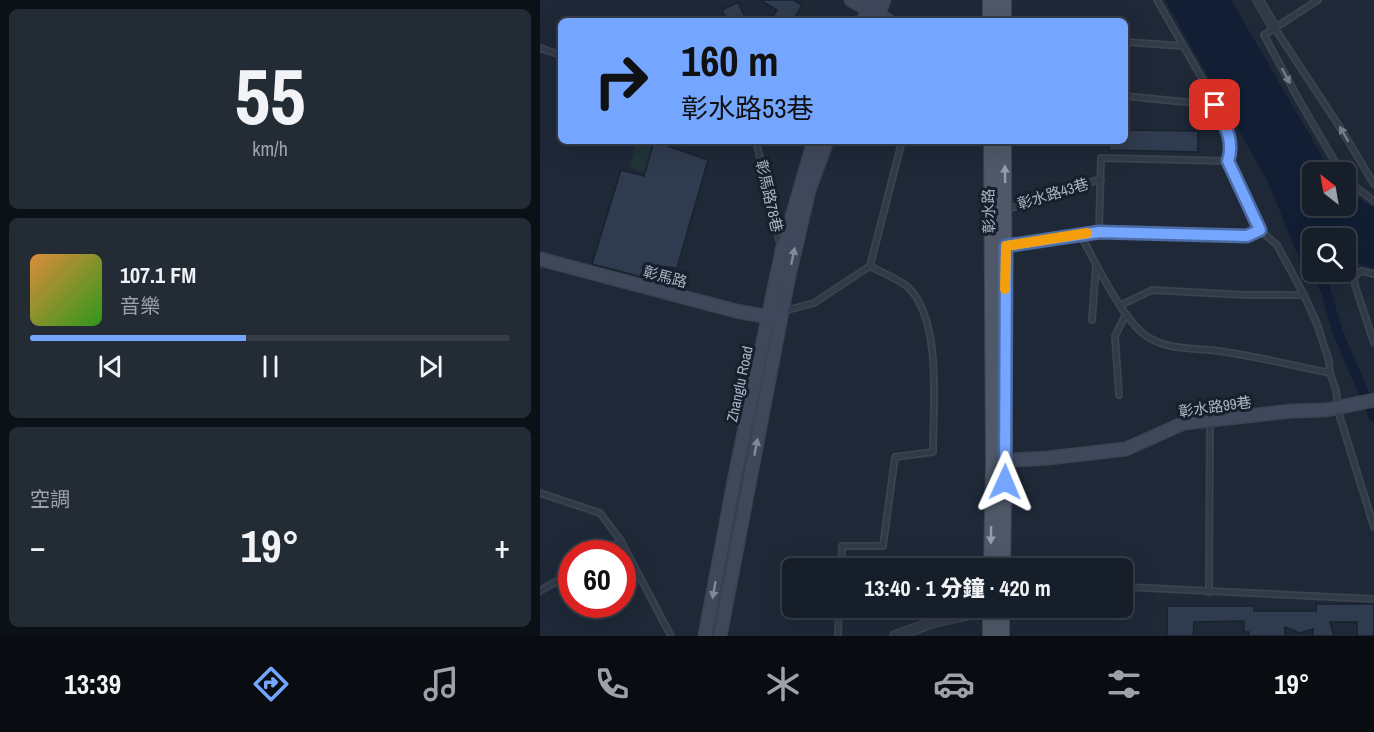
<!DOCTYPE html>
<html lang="zh-TW">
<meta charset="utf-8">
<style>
body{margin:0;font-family:"Archivo Narrow","Noto Sans TC",sans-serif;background:#232b35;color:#f1f3f6;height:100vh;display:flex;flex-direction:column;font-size:22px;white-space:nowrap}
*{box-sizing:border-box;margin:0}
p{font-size:20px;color:#9ea2a8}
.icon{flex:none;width:33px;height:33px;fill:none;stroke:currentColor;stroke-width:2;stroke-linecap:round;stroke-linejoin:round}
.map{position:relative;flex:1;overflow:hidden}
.details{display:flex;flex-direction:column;gap:9px;padding:9px;background:#0c1017;width:540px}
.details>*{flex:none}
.hud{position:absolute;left:18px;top:18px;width:570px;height:126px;border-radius:9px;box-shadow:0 6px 24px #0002,0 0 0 2px #353c46;background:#75a6ff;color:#111;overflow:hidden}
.needle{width:39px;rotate:329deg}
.fabs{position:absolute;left:762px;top:162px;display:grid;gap:12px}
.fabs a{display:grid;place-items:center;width:54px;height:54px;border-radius:9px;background:#161e29;box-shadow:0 6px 24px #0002,0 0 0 2px #353c46;font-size:30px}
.speed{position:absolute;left:18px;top:540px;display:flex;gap:12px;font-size:30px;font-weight:700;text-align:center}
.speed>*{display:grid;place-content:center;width:78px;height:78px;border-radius:50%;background:#161e29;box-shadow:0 6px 24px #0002,0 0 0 2px #353c46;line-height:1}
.speed .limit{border:9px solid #d22;background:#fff;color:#111}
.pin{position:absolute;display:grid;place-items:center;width:51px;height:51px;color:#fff;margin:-26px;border-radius:12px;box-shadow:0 3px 9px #0006}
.me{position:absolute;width:66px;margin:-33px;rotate:1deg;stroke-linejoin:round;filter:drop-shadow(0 0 4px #0008)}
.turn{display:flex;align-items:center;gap:21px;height:126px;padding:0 24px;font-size:27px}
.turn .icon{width:78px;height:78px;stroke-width:2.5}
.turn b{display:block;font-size:42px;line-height:51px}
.big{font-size:45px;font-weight:800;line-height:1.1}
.details .widget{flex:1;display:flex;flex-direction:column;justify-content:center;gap:9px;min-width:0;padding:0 21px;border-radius:9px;background:#232b35}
.details .dial{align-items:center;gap:0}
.dial b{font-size:78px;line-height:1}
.song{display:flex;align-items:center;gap:18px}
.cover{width:72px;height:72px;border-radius:9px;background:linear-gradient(135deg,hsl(30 70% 55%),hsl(110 70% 35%))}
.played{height:6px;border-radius:3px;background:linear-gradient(90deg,#75a6ff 45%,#353c46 45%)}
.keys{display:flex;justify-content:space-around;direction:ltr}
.heat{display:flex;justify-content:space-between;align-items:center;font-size:33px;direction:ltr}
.trip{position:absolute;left:242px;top:558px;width:351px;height:60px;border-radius:9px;background:#161e29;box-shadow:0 6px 24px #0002,0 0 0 2px #353c46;font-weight:800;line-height:60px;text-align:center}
.menu{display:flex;height:96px;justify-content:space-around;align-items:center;background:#090c10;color:#9ea2a8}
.menu .icon{width:42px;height:42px}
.menu .selected{color:#75a6ff}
.menu b{font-size:27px;color:#f1f3f6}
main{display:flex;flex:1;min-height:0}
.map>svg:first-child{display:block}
</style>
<main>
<section class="details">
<div class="widget dial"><b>55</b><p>km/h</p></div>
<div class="widget">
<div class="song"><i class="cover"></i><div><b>107.1 FM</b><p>音樂</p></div></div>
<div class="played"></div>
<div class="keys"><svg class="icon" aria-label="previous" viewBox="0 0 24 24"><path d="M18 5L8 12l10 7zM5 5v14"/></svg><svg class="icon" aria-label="pause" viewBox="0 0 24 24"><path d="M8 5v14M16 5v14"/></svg><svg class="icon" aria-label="next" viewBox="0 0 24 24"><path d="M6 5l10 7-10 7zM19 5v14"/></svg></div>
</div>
<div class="widget"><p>空調</p>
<div class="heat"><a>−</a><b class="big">19°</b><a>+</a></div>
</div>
</section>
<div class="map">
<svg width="834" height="636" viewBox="0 0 834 636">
<rect width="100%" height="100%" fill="#1e2837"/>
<polygon fill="#203438" points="97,141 120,141 110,175 89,167"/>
<polygon fill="#111e34" points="625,0 691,0 791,172 772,172 772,206 806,206 806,191 834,208 834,268 819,264 806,265 806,238 772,238 772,272 790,272 768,280 728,182"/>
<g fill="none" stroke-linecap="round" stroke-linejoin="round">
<polyline stroke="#111e34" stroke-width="10" points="780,272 798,333 834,417"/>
</g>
<g fill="#2f3b4e" stroke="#19212e" stroke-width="1.5">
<polygon points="220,0 254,0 262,5 253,21 230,21 237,10"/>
<polygon points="198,2 205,17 202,19 203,21 187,21 182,10"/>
<polygon points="585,130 658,131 658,152 569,150 569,141 585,141"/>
<polygon points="114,141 168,160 137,268 119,266 112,280 52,264 81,170 104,176"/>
<polygon points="776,604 834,604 834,636 817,636 817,622 790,622 794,636 773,636 773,629 760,633 745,627 745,636 709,636 709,632 704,632 704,621 654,622 653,636 627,636 627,606 714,606 714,611 776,611"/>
</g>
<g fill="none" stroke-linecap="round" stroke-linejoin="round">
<defs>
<g id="lane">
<polyline points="617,0 664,82 690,138 691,150 688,161 720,230 737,245 764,295 777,324 789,361 790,373 796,390 799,414 834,527"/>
<polyline points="778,0 724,35 759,100 801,172"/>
<polyline points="734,27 801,129 834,184"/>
<polyline points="585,42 643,46"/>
<polyline points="0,48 21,55"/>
<polyline points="585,96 675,105"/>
<polyline points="216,141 240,244"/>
<polyline points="806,180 834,201"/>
<polyline points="468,209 561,179"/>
<polyline points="559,232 561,158 688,161"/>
<path d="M540,234C554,260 582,318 605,335C628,352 658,347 685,352C720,357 755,366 790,373"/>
<polyline points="467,246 559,232 707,236 720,230"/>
<polyline points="834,274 821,271 814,277 815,285 834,343"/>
<polyline points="581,305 612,290 706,295 764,295"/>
<polyline points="244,311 274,303 330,266 362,141"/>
<polyline points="552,320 556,265"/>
<polyline points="579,395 575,336 586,314"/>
<polyline points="0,493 60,513 81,541 131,636"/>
<polyline points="61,554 81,541"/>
<path d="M301,568L302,546H343L355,457L393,452C393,407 402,324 370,289C363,281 340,272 330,266"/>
<polyline points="586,587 834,599"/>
<polyline points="0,591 32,572"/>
<polyline points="669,592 670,421"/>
<polyline points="298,636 299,608"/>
</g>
<g id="street">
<polyline points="718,0 734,27"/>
<polyline points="355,636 394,622 454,609"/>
</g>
<g id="secondary">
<polyline points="311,0 349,21"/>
<polyline points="323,21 332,0"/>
<polyline points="336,21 344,0"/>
<polyline points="0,259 196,311 229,317 235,314"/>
<polyline points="457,461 508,458 586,449 644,423 752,411 786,410 834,400"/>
<polyline points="165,636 196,471 242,251 274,141"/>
<polyline points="180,636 248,280 269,190 287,141"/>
</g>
<g id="primary">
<polyline points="464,0 464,21"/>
<polyline points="450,21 450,0"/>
<polyline points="451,568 453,461 451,141"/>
<polyline points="463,568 465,445 464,141"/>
<polyline points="462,608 462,636"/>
<polyline points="450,636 450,608"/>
</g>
</defs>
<use href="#lane" stroke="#3b4351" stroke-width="8"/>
<use href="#street" stroke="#3b4351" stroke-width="12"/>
<use href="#secondary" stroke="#3b4351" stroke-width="15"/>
<use href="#primary" stroke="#3b4351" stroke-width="16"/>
<use href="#lane" stroke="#313a47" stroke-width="4.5"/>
<use href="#street" stroke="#313a47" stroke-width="9"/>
<use href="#secondary" stroke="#3f485b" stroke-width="12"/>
<use href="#primary" stroke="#4f5868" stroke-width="14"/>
</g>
<defs><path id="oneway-solid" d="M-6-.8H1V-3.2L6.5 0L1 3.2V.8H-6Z" transform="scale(1.5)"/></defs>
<g fill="#747d8c">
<use href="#oneway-solid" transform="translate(746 76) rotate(62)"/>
<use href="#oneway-solid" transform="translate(804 134) rotate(-120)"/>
</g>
<g fill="#949dae">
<use href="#oneway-solid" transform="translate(465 174) rotate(-91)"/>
<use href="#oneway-solid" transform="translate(451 535) rotate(91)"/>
</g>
<g fill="#80899b">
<use href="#oneway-solid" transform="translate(253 256) rotate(-78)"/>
<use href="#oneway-solid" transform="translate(216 447) rotate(-79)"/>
<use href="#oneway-solid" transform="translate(174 590) rotate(100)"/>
</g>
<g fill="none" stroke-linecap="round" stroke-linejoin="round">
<defs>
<path id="route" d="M465,482L466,246L559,232L707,236L720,230L688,161C695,140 684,124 675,105"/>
</defs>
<use href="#route" stroke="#4c6ca6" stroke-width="15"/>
<use href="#route" stroke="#75a6ff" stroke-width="10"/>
<polyline stroke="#f59e0b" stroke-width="10" points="465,289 466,246 547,233"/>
</g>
<g text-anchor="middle" stroke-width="6" stroke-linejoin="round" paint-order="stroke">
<g font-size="15" fill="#abb4c5" stroke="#171f2c">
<text transform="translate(513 194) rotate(-17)" y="5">彰水路43巷</text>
<text transform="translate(229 196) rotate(77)" y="5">彰馬路78巷</text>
<text transform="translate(449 211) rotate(-91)" y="5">彰水路</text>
<text transform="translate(125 277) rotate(15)" y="5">彰馬路</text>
<text transform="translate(200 384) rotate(-78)" y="5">Zhanglu Road</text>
<text transform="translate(675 407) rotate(-8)" y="5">彰水路99巷</text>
</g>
</g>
</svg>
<div class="fabs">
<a><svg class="needle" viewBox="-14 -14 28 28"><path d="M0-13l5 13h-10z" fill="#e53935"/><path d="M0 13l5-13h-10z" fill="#9ea2a8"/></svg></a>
<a><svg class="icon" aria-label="search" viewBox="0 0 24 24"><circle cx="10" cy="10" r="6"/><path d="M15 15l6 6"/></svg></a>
</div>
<div class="speed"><div class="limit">60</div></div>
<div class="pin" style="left:675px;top:105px;background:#d93025"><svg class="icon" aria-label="arrive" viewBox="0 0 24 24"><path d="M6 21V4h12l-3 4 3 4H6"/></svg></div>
<svg class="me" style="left:465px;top:482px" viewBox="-20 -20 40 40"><path d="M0-17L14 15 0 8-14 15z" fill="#75a6ff" stroke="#fff" stroke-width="4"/></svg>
<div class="trip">13:40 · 1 分鐘 · 420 m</div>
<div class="hud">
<div class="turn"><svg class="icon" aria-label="right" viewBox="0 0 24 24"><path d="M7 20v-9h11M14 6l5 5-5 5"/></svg><div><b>160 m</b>彰水路53巷</div></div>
</div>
</div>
</main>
<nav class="menu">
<b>13:39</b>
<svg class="icon selected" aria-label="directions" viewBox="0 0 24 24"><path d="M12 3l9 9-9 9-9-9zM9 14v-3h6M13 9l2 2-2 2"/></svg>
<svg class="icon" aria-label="music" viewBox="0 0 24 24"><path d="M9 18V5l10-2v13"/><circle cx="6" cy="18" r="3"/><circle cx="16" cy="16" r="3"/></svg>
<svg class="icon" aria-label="phone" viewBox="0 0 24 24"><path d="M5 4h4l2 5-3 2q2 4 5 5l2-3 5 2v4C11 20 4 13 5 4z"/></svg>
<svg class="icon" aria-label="climate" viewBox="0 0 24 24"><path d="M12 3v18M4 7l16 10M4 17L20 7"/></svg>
<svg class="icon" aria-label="car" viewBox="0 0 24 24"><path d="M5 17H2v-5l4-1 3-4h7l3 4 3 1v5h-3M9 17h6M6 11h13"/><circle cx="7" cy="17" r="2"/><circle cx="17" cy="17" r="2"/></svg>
<svg class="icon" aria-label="filters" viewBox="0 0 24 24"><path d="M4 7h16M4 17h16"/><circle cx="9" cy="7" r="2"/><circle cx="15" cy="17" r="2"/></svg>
<b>19°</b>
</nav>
